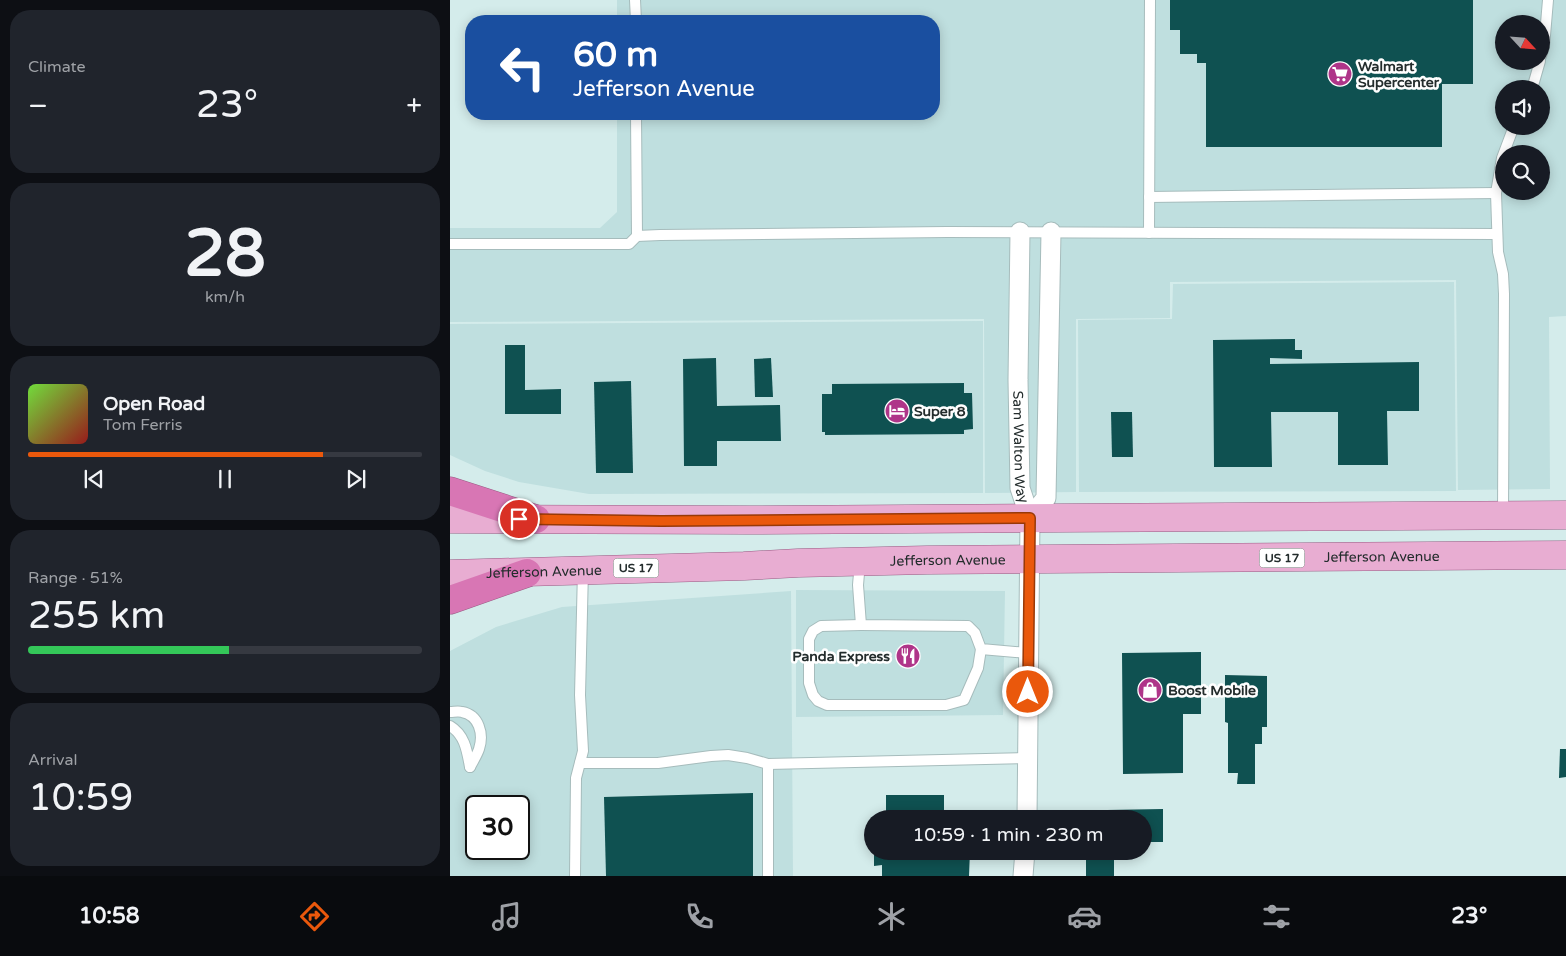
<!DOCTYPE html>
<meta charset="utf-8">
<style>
body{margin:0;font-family:"Varela Round",sans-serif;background:#20242c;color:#f1f3f6;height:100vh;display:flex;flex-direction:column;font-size:19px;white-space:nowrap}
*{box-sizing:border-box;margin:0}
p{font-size:16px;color:#9ea1a6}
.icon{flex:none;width:28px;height:28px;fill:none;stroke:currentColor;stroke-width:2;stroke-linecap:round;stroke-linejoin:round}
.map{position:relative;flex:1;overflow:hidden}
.side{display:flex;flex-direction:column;gap:10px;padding:10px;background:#0d0f14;width:450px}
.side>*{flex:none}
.guide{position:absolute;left:15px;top:15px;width:475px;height:105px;border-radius:20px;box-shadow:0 2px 12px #0003;background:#1a4fa0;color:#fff;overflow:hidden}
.needle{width:32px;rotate:116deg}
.controls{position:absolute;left:1045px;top:15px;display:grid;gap:10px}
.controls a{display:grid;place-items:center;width:55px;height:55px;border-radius:50%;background:#171b24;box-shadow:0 2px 12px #0003;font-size:25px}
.speed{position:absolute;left:15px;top:795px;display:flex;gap:10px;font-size:25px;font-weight:700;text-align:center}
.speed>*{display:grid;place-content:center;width:65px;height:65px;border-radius:50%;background:#171b24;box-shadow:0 2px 12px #0003;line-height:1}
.speed .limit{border:2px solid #111;border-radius:8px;background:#fff;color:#111}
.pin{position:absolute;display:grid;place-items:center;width:42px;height:42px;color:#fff;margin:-21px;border:2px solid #fff;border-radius:50%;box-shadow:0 1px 5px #0007}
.me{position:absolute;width:55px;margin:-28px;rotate:0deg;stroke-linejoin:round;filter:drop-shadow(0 0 4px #0008)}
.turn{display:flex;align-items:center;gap:18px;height:105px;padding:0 25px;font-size:22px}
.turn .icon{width:65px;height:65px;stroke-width:2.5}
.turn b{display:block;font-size:35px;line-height:42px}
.big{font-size:38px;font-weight:600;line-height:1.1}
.side .card{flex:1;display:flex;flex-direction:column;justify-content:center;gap:8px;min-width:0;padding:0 18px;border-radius:20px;background:#20242c}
.side .dial{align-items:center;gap:0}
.dial b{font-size:65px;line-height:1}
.song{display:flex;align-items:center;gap:15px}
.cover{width:60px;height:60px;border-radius:8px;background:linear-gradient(135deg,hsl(100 70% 55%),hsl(0 70% 35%))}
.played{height:5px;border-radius:2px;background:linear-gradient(90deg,#ea580c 75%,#363941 75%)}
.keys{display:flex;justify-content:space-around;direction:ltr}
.heat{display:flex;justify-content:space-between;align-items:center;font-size:28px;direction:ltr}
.charge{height:8px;border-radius:4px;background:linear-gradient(90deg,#34c759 51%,#363941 0)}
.trip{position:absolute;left:414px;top:810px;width:288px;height:50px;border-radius:25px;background:#171b24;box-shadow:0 2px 12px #0003;font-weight:600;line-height:50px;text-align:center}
.menu{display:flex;height:80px;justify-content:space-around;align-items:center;background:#090b0e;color:#9ea1a6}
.menu .icon{width:35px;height:35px}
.menu .current{color:#ea580c}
.menu b{font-size:22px;color:#f1f3f6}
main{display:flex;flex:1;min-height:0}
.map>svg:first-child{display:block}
</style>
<main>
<section class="side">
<div class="card"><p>Climate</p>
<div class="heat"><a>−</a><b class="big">23°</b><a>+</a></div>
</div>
<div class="card dial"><b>28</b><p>km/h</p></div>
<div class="card">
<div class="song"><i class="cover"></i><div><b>Open Road</b><p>Tom Ferris</p></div></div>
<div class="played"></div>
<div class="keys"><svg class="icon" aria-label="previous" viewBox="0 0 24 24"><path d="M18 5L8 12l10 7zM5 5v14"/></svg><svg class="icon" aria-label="pause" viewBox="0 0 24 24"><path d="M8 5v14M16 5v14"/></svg><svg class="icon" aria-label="next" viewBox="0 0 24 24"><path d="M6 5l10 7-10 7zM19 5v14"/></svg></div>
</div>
<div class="card"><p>Range · 51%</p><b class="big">255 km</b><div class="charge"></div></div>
<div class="card"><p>Arrival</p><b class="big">10:59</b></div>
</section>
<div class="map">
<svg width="1116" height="876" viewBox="0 0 1116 876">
<rect width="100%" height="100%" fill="#d4eceb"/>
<g fill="#bfdfdf" fill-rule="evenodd">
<path d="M167,0H1116V316L1099,317L1100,489L1008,490L1006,280L720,282V318L626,319V492L535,493L534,319L0,322V228H150L167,212V114H484V21H167ZM1054,24H1091V61H1054ZM1054,89H1091V126H1054ZM1054,154H1091V191H1054Z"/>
<polygon points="1004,282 1006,491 629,492 628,320 722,319 723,284"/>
<polygon points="533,321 533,493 139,494 69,482 35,471 0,455 0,324"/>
<polygon points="346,590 555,591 553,715 346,717"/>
<path d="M341,591L343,876H0V651L46,627L112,607ZM26,806H69V849H26Z"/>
</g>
<g fill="#0f5151">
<polygon points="720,0 1023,0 1023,84 992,84 992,147 756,147 756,63 747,63 747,54 730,54 730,30 720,30"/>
<polygon points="845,339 845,350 852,350 852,359 820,358 820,364 969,362 969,411 937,411 938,465 888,465 888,412 821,412 822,467 764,467 763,340"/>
<polygon points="55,345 75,345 75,390 111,389 111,414 55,414"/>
<polygon points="266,358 267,406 330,405 331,441 267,441 267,466 234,466 233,359"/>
<polygon points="321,358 323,397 305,397 304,359"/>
<polygon points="181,381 183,473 146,473 144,382"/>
<polygon points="514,383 514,393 522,393 523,429 514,430 514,434 375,435 375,432 372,432 372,394 382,394 382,384"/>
<polygon points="661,412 682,412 683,457 662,457"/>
<polygon points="751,652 751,714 733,714 733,773 673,774 672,653"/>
<polygon points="775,675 817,676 817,727 812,727 812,744 805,744 805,784 787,784 788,773 778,773 778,723 775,722"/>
<polygon points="1110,749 1116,749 1116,777 1109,778"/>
<polygon points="303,793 303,876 156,876 154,797"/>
<rect x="436" y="795" width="58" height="24"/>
<polygon points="713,809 713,842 692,842 692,819 636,819 636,812 657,812 657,810"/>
<polygon points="424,851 520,851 519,876 432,876 432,865 424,866"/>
<rect x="636" y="857" width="28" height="19"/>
</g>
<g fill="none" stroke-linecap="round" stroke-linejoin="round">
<defs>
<g id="lane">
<polyline points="185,0 186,21"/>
<polyline points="1091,56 1094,47 1098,0"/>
<polyline points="1082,89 1090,61"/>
<polyline points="186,114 187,236"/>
<polyline points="699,197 1046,193"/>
<polyline points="699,233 700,0"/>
<polyline points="0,244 179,244 187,236 210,235 497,232 1047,234"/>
<polyline points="1053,514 1054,294 1053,274 1048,252 1046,193 1052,158 1064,126"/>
<polyline points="410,562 408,585 411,625 518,626 525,633 531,649 578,653"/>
<polyline points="411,625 371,626 363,631 359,639 359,683 363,695 368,701 377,705 496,705 514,700 528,668 531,649"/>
<path d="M0,712C4,712 8,711 12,712C29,715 34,734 29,749C27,755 23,761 20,767"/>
<path d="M0,726C15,735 17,751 20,767"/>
<polyline points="130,763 208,763 261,756 278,755 297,758 318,764 577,758"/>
<polyline points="125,876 126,778 133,751 130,695 133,570"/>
<polyline points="318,876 318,764"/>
</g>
<g id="street">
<path id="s1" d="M570,232L568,380L570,488L580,518L577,819"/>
<polyline points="580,518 596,498 601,232"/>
<polyline points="573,876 575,851"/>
</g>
<g id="primary">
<polyline points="0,519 299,520 1116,515"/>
<path id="s2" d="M0,574L294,566L348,563L477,560L1116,555"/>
</g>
<g id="highway">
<polyline points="0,491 86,519"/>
<polyline points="0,600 77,573"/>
</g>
</defs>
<use href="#lane" stroke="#a6bcbc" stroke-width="12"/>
<use href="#street" stroke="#a6bcbc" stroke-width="21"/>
<use href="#primary" stroke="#995c84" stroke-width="29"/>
<use href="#highway" stroke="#995c84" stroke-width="29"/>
<use href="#lane" stroke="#fff" stroke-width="10"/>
<use href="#street" stroke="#fff" stroke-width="19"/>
<use href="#primary" stroke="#e8add2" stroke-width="28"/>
<use href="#highway" stroke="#d876b4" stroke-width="28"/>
</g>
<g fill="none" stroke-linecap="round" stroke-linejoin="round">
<defs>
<polyline id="route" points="69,519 211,521 580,518 578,692"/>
</defs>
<use href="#route" stroke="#983908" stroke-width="12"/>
<use href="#route" stroke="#ea580c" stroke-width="9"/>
</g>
<defs>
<symbol id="supermarket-disc" viewBox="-11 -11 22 22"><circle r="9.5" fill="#af3589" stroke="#fff"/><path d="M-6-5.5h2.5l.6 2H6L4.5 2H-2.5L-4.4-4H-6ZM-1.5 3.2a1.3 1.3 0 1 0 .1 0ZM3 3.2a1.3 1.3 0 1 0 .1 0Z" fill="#fff"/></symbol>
<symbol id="hotel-disc" viewBox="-11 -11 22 22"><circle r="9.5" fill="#af3589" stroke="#fff"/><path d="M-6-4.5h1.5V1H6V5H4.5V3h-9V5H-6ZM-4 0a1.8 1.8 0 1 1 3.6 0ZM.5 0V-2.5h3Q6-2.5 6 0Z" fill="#fff"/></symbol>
<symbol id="restaurant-disc" viewBox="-11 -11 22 22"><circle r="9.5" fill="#af3589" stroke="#fff"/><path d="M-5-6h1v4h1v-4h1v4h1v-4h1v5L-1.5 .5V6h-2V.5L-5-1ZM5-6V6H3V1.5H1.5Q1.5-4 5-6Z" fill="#fff"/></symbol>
<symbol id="shop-disc" viewBox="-11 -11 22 22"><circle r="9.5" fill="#af3589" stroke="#fff"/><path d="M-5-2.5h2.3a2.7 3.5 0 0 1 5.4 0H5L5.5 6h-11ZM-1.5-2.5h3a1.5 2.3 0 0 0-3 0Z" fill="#fff"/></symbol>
</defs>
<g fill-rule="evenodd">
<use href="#supermarket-disc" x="876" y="60" width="28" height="28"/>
<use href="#hotel-disc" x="433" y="397" width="28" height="28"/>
<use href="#restaurant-disc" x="444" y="642" width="28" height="28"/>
<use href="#shop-disc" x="686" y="676" width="28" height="28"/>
</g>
<g text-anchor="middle" stroke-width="5" stroke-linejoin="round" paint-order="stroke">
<g fill="#fff" stroke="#656b6b" stroke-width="1">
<rect x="809.5" y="548.5" width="45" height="19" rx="4"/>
<rect x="163.5" y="558.5" width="45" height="19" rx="4"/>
</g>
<g font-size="12" font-weight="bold" fill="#232c2c">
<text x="832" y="562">US 17</text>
<text x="186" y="572">US 17</text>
</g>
<g font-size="14" font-weight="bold" fill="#232c2c" stroke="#fff" text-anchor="start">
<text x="908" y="71">Walmart<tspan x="908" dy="16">Supercenter</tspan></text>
<text x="464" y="416">Super 8</text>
<text x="440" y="661" text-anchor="end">Panda Express</text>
<text x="718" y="695">Boost Mobile</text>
</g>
<g font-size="14" fill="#232c2c" stroke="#fff">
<text dy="5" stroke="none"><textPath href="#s1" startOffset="215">Sam Walton Way</textPath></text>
<text dy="5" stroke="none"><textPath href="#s2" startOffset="932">Jefferson Avenue</textPath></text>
<text dy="5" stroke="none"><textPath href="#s2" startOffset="498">Jefferson Avenue</textPath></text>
<text dy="5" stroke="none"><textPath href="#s2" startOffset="94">Jefferson Avenue</textPath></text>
</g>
</g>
</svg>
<div class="controls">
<a><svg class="needle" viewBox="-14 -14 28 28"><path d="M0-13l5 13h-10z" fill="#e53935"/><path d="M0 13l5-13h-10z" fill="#9ea1a6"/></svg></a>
<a><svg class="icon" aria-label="sound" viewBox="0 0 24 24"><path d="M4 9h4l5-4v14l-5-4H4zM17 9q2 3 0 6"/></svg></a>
<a><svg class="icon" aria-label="search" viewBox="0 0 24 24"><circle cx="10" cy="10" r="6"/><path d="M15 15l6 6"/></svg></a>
</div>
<div class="speed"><div class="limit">30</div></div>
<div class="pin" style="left:69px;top:519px;background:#d93025"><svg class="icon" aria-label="arrive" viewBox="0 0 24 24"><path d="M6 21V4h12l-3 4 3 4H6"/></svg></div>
<svg class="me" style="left:578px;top:692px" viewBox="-20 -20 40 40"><circle r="17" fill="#ea580c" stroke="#fff" stroke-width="3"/><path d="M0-11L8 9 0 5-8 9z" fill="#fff"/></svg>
<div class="trip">10:59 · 1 min · 230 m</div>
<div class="guide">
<div class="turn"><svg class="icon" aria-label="left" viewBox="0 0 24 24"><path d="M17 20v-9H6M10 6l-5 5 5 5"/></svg><div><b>60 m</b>Jefferson Avenue</div></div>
</div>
</div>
</main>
<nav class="menu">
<b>10:58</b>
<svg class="icon current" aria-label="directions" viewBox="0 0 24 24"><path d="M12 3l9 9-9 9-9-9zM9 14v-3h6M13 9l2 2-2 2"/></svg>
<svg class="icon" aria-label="music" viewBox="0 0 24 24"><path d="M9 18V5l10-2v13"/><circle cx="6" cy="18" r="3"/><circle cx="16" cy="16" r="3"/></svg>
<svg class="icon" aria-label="phone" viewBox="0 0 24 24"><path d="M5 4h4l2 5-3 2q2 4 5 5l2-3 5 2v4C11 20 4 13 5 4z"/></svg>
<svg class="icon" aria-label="climate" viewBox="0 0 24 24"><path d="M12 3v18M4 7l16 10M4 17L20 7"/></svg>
<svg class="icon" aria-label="car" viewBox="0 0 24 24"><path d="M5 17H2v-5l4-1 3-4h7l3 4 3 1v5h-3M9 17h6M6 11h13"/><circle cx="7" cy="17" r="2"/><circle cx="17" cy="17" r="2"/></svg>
<svg class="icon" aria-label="filters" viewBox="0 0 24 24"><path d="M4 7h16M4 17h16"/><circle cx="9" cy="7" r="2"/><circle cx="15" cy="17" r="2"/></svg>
<b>23°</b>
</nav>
